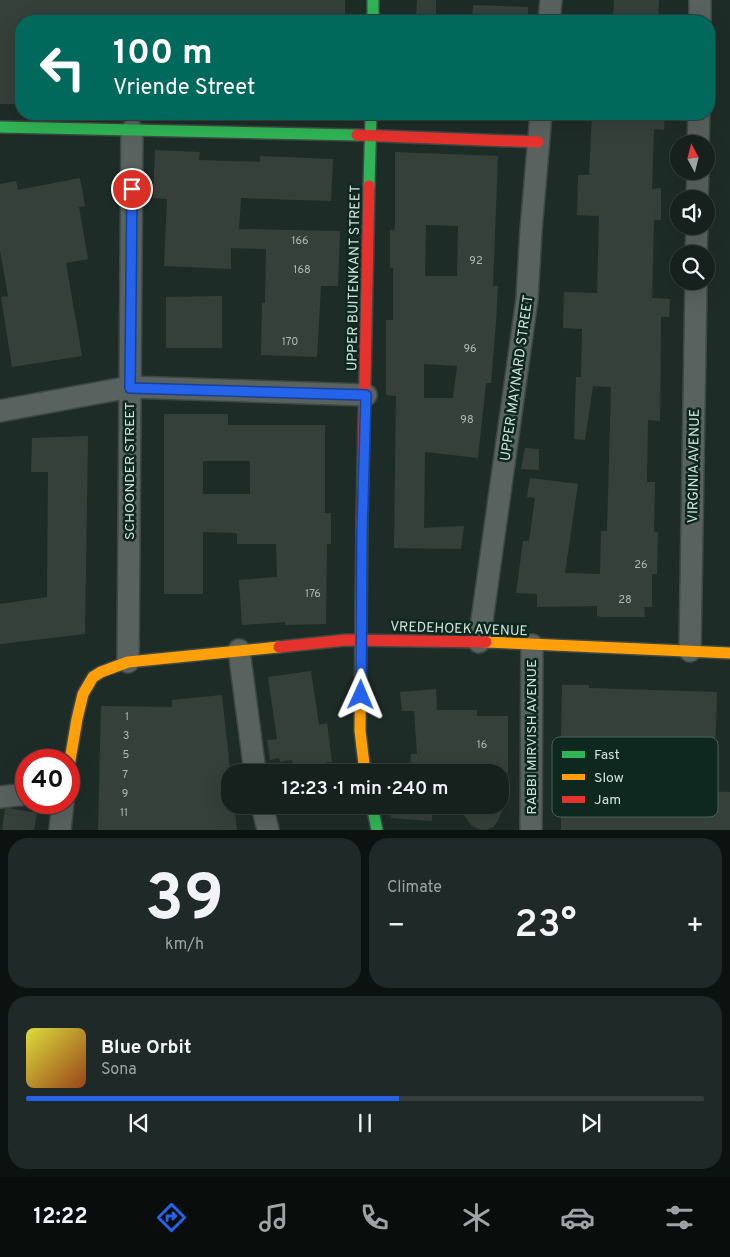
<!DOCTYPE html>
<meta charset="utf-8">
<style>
body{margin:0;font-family:Overpass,sans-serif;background:#1f2927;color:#f1f3f6;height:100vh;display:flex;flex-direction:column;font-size:19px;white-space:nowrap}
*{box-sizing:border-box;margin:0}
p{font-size:16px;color:#9ea3a4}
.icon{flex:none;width:28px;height:28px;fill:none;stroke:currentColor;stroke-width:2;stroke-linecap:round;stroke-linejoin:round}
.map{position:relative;height:830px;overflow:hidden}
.drawer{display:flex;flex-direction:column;gap:8px;padding:8px;background:#0c1210;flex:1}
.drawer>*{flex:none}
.banner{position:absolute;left:15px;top:15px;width:700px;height:105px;border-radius:20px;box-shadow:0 5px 20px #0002,0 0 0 1px #353e3c;background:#00695c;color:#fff;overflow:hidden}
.needle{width:32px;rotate:353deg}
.fabs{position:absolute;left:670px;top:135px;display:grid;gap:10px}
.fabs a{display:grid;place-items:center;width:45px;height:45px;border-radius:50%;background:#16211e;box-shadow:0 5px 20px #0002,0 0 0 1px #353e3c;font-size:25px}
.speed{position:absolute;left:15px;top:749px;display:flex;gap:10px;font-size:25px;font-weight:700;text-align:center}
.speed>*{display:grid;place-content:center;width:65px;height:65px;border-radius:50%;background:#16211e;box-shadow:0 5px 20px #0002,0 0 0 1px #353e3c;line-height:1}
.speed .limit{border:8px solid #d22;background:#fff;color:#111}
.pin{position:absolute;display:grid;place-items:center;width:42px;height:42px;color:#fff;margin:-21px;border:2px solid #fff;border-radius:50%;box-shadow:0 1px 5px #0007}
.me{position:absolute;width:55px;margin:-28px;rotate:1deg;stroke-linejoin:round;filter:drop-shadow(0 0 4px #0008)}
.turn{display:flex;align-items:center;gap:18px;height:105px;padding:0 15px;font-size:22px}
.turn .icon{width:65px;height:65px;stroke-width:2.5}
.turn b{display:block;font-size:35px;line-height:42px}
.big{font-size:38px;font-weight:600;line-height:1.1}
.drawer .widget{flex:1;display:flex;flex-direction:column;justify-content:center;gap:8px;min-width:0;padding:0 18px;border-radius:20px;background:#1f2927}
.drawer .dial{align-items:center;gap:0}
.dial b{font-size:65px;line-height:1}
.song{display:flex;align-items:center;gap:15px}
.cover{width:60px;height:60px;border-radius:8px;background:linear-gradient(135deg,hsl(60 70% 55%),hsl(20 70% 35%))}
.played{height:5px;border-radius:2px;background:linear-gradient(90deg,#2563eb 55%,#353e3c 55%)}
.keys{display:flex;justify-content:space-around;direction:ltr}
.heat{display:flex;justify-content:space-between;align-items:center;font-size:28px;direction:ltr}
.drawer .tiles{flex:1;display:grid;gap:8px;grid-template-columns:1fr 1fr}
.widget:last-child{grid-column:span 2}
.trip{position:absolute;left:221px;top:764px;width:288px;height:50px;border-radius:20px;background:#16211e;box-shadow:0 5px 20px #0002,0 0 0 1px #353e3c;font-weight:600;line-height:50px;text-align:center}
.dock{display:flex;height:80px;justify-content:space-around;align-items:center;background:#090d0c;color:#9ea3a4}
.dock .icon{width:35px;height:35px}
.dock .active{color:#2563eb}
.dock b{font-size:22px;color:#f1f3f6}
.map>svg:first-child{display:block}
</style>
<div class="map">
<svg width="730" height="830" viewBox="0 0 730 830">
<rect width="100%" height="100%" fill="#1e2c28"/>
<g fill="#36403b" fill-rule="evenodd">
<polygon points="0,0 345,0 345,21 21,21 21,104 0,104"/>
<polygon points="417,0 436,0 436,21 416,21"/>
<polygon points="614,0 659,0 658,21 613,21"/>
<polygon points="473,5 528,7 528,21 472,21"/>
<polygon points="592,114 665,114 664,130 654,129 652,189 661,188 661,220 654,220 652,298 670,299 669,317 661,317 660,421 648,420 647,482 655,482 654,532 658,532 657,574 652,574 652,607 644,607 645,617 602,617 597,616 597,606 537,607 537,594 516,593 523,541 529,541 535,498 527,497 530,478 578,484 565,573 600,574 601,531 607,531 611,387 593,386 585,440 574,439 576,377 581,377 582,329 563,328 564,292 597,293 599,216 577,215 578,175 589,175"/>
<polygon points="155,150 200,152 199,160 260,162 260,156 333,159 331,201 241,198 239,229 340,231 338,286 321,286 317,357 261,355 262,303 265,303 266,249 231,248 231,269 164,266 167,199 153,198"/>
<path d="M395,152L498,156L493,286H498L496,322L491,383H486L478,458L425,452L424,528L464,526L461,549L394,548L396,396L386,395V320H393V268H390V230H395ZM426,225L458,226L457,276H425ZM424,364L457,366L453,398H424Z"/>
<polygon points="80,178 85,206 79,207 88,259 66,263 82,356 12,367 1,297 8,296 0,250 0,184 16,181 18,190"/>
<polygon points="222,296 222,348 166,348 166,297"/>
<path d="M164,414H228V425H325V513H331V544H327L326,624L285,625V622L242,625L239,580L277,577L276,544H237V533L203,532V594H164ZM203,461H250V494H203Z"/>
<polygon points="88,436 85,634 0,644 0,604 47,597 48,472 31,472 32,438"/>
<polygon points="525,448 539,449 539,470 521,469"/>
<polygon points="311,671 319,725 327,723 332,762 326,762 327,772 293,772 292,760 280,762 279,758 270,760 267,740 277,739 268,677"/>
<polygon points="562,685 589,685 589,688 717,692 715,755 654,754 653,787 698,788 698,791 730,792 730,830 561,830 561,788 618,788 621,749 599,748 599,738 561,738"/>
<polygon points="436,689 437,710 477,710 477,716 508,716 508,772 410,772 411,754 417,754 414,711 402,711 400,692"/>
<polygon points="222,695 230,770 230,805 234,805 237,830 98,830 101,706 172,707 172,700"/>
<polygon points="388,805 433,805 432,821 391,818"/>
<polygon points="457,805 504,805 498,821 493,827 486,830 478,829 471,825"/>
<polygon points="9,808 37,813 34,830 2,830 5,809"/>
</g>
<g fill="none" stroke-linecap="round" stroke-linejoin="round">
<defs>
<g id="street">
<polyline points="549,21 551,0"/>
<polyline points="700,21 700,0"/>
<polyline points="698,144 699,114"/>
<polyline points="697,199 698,171"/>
<polyline points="696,254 697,226"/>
<polyline points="0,411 130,387 366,395"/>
<polyline points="479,642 527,299 531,230 541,114"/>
<polyline points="239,650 255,772"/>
<polyline points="690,651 696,281"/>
<polyline points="128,662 132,130"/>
<polyline points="0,797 26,794"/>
<polyline points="262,805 268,830"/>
<polyline points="60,830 63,802"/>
<polyline points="531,830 532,645"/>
</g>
<g id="fast">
<polyline points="373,0 373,21"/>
<polyline points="0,127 357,135"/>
<polyline points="369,186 371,114"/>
<polyline points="372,805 377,830"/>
</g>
<g id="slow">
<polyline points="362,520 360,731 365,772"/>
<polyline points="486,642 730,653"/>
<polyline points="69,766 77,719 83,694 93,677 101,672 128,662 279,647"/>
</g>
<g id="jam">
<polyline points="357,135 538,142"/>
<polyline points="362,520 369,186"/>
<polyline points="279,647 346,640 486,642"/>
</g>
</defs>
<use href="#street" stroke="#3c4844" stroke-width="24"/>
<use href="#fast" stroke="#3c4844" stroke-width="14"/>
<use href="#slow" stroke="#3c4844" stroke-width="14"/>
<use href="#jam" stroke="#3c4844" stroke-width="14"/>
<use href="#street" stroke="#59625f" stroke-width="21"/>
<use href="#fast" stroke="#30b455" stroke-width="11"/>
<use href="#slow" stroke="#ff9f0a" stroke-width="11"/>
<use href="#jam" stroke="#e5322d" stroke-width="11"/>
</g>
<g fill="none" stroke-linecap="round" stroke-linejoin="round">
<defs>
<polyline id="route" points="132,189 130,388 366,395 362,533 361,695"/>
</defs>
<use href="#route" stroke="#184099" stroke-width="12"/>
<use href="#route" stroke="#2563eb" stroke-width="9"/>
</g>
<g text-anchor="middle" stroke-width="5" stroke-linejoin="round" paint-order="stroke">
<g font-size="11" fill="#abb9b3">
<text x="300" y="244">166</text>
<text x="476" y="264">92</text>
<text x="302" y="273">168</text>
<text x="290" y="345">170</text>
<text x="470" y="352">96</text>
<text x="467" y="423">98</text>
<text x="641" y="568">26</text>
<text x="313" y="597">176</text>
<text x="625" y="603">28</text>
<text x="127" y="720">1</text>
<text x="126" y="739">3</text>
<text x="482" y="748">16</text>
<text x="126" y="758">5</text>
<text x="125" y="778">7</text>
<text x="125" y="797">9</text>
<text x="124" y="816">11</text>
</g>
<g font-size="14" fill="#d2e1db" stroke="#0e2820">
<text transform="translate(353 278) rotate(-89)" y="5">UPPER BUITENKANT STREET</text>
<text transform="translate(516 378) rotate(-82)" y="5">UPPER MAYNARD STREET</text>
<text transform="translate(693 466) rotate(-89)" y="5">VIRGINIA AVENUE</text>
<text transform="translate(129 471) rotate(-90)" y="5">SCHOONDER STREET</text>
<text transform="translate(459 628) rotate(2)" y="5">VREDEHOEK AVENUE</text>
<text transform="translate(531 737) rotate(-90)" y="5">RABBI MIRVISH AVENUE</text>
</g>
</g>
<rect x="552" y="737" width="166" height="80" rx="8" fill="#0e2820" stroke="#496058" stroke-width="1"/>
<rect x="562" y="751" width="23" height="7" fill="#30b455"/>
<rect x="562" y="774" width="23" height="6" fill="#ff9f0a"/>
<rect x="562" y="796" width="23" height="7" fill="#e5322d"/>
<g font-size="14" fill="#d2e1db">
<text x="594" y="759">Fast</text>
<text x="594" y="782">Slow</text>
<text x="594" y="804">Jam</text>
</g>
</svg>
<div class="fabs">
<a><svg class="needle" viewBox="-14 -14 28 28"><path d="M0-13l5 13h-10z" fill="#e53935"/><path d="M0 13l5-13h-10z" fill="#9ea3a4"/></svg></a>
<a><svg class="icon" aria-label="sound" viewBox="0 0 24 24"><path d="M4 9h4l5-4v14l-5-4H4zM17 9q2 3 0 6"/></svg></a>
<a><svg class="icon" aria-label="search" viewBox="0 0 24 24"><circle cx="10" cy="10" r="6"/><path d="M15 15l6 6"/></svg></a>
</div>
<div class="speed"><div class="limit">40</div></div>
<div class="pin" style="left:132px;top:189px;background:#d93025"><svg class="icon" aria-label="arrive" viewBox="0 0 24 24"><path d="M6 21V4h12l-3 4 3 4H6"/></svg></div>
<svg class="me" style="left:361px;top:695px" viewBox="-20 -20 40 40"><path d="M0-17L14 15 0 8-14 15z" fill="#2563eb" stroke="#fff" stroke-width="4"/></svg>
<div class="trip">12:23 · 1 min · 240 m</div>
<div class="banner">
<div class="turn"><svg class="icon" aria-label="left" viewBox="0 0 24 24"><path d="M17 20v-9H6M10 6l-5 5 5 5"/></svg><div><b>100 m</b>Vriende Street</div></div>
</div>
</div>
<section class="drawer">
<div class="tiles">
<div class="widget dial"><b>39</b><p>km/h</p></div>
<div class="widget"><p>Climate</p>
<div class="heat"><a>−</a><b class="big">23°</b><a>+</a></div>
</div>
<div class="widget">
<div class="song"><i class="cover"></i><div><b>Blue Orbit</b><p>Sona</p></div></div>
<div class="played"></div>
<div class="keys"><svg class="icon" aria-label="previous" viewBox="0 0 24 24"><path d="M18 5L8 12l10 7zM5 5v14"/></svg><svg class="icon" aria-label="pause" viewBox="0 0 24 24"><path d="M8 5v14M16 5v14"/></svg><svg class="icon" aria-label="next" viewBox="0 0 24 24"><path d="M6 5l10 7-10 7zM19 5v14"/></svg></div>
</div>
</div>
</section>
<nav class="dock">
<b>12:22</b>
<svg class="icon active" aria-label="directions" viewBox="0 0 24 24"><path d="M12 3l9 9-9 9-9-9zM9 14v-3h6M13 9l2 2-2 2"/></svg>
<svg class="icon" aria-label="music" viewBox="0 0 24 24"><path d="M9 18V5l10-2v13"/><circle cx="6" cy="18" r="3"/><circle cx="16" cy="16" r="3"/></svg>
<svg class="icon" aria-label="phone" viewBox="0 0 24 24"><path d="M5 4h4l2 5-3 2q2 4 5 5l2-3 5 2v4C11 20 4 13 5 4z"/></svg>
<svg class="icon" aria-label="climate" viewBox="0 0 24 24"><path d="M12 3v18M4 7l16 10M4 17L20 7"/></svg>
<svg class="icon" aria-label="car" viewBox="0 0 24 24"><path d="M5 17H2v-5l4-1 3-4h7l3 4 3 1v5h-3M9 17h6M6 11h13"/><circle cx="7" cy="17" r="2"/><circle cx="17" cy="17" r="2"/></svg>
<svg class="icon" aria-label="filters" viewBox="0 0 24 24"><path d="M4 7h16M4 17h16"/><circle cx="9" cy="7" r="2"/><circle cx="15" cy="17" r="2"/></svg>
</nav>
